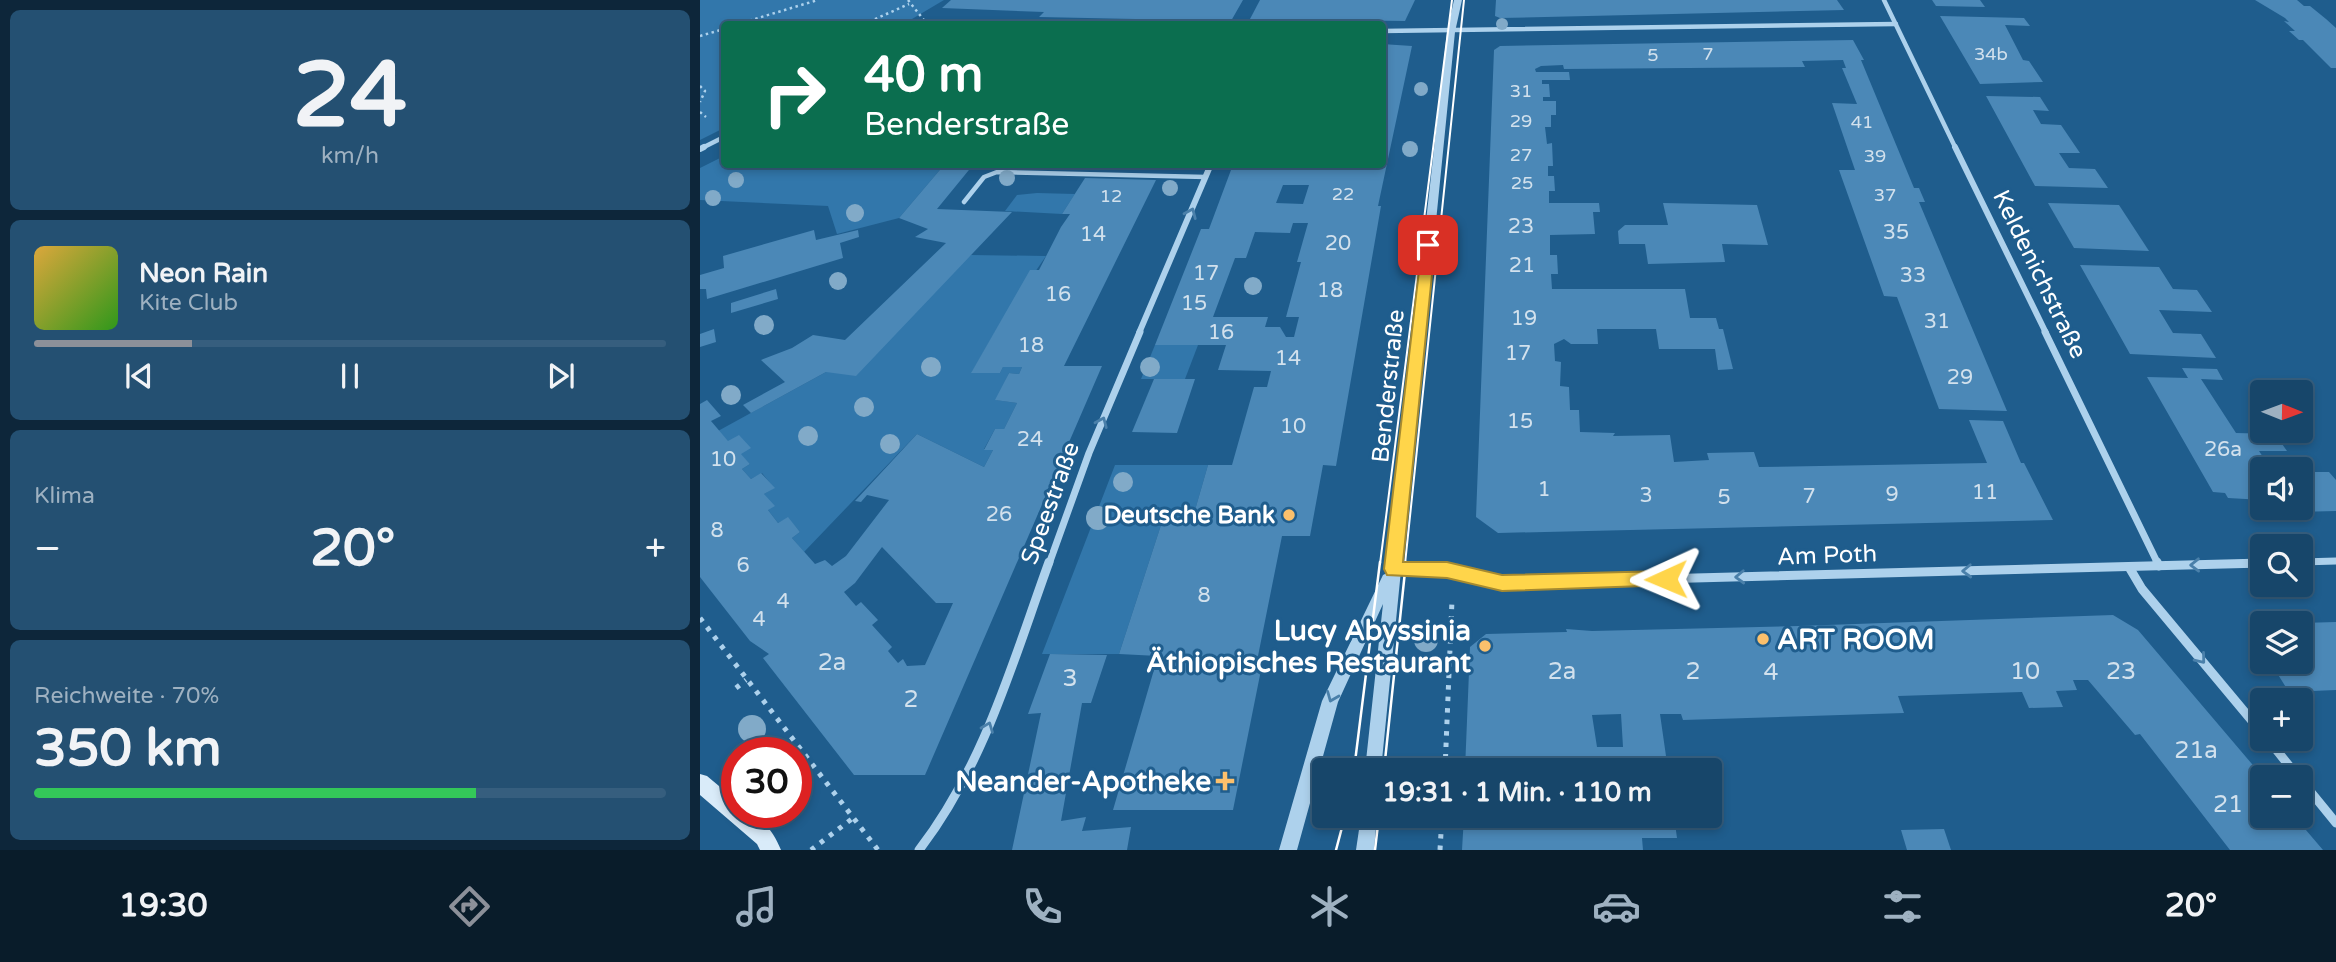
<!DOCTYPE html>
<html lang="de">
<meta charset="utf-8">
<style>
body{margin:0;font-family:"Varela Round",sans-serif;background:#245072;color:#f1f3f6;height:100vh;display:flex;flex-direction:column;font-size:26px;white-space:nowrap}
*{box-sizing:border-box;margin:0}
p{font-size:23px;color:#9eb1c1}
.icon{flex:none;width:38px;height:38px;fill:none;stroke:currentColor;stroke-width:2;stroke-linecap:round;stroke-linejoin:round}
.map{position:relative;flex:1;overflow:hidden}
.details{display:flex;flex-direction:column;gap:10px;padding:10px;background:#0d263a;width:700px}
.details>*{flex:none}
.top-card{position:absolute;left:21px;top:21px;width:665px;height:147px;border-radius:7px;box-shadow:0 4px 10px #0003,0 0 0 2px #365e7e;background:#0b6e4f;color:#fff;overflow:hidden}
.needle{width:46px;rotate:91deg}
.tools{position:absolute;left:1550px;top:380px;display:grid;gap:14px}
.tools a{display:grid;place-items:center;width:63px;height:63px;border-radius:7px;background:#17466a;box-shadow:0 4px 10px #0003,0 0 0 2px #365e7e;font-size:35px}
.speed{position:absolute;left:21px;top:737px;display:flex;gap:14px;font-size:35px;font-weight:700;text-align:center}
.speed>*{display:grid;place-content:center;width:91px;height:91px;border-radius:50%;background:#17466a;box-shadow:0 4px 10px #0003,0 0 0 2px #365e7e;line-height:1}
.speed .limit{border:10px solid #d22;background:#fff;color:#111}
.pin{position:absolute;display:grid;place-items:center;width:60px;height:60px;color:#fff;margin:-30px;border-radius:14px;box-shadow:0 4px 10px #0006}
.me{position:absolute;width:77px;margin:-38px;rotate:269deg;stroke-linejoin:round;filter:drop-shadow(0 0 5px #0008)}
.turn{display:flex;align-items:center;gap:24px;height:147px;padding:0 28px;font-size:32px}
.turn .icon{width:91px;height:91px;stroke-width:2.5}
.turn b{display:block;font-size:49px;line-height:60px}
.big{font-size:52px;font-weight:700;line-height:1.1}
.details .tile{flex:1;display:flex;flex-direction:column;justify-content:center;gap:10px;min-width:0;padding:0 24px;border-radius:10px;background:#245072}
.details .dial{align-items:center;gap:0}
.dial b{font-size:91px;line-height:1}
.song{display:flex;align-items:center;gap:21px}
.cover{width:84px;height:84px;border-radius:10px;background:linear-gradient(135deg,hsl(40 70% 55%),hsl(110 70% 35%))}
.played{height:7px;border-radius:4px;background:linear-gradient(90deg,#8c9099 25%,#365e7e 25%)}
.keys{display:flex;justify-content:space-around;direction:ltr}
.heat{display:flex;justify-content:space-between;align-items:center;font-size:38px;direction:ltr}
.charge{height:10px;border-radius:5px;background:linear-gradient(90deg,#34c759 70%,#365e7e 0)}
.trip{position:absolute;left:612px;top:758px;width:410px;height:70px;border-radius:7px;background:#17466a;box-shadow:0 4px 10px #0003,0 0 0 2px #365e7e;font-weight:700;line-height:70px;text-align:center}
.tab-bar{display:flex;height:112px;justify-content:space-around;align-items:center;background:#091c2a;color:#9eb1c1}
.tab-bar .icon{width:49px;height:49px}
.tab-bar .selected{color:#8c9099}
.tab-bar b{font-size:32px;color:#f1f3f6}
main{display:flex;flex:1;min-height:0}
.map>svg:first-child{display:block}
</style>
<main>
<section class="details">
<div class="tile dial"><b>24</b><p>km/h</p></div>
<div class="tile">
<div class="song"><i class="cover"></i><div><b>Neon Rain</b><p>Kite Club</p></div></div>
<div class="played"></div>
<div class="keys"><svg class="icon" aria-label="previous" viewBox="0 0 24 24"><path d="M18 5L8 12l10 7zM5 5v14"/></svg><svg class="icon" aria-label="pause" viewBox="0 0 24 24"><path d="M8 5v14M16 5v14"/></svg><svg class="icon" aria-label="next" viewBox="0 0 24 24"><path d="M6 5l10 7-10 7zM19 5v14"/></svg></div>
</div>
<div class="tile"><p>Klima</p>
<div class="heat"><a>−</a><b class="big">20°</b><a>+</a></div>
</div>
<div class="tile"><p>Reichweite · 70%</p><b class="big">350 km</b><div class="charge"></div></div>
</section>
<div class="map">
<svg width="1636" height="850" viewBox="0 0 1636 850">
<rect width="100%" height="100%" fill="#1f5d8d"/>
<g fill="#3277ab">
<polygon points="0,0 244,0 212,19 213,24 24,24 24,128 0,140"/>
<polygon points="24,156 24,164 244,165 199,218 137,234 128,206 0,200 0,168"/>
<polygon points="337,193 375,194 362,214 305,211 317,195"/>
<polygon points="271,255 346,256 302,320 272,372 300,373 303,367 322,367 319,374 309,373 296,400 317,403 304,429 295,429 284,449 293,450 284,467 217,434 104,552 92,538 100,532 88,518 78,523 68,510 64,494 74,488 62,473 51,479 42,469 50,464 18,431 126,372"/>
<polygon points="455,345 498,345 485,379 441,379"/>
<polygon points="415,465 508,465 493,517 473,517 461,525 419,654 342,654"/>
</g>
<g fill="#4b88b7" fill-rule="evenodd">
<polygon points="251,0 543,0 531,21 339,17 344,12 242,8"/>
<polygon points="560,0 715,0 705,21 550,19"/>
<polygon points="796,0 1137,0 1144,10 800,18 795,16"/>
<polygon points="1232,0 1280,0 1285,7 1236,6"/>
<polygon points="1555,0 1597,0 1604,6 1610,6 1626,19 1636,28 1636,68 1631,68 1603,40 1599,40 1589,31 1595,31 1584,21 1589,22 1585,18"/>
<polygon points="1240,16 1324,18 1330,26 1305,25 1323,60 1329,61 1343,82 1280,84"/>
<polygon points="1153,40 1164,60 1161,60 1214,188 1219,188 1225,202 1219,202 1307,411 1239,409 1197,297 1184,296 1139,170 1155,170 1132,103 1157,104 1142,68 1146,68 1143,60 1102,61 1105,67 864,69 863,65 841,66 835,69 836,72 869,72 870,80 842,80 842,84 849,84 850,97 843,97 843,101 856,101 856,115 851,115 851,127 845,127 847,144 852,143 853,166 848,166 848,176 854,176 855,191 849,191 849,203 899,203 900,212 893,212 895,234 850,235 850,255 857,255 858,274 851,274 852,289 985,289 990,318 1016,318 1019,329 1023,329 1033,369 1018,370 1015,349 959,349 956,329 897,329 898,344 871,344 864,339 854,344 855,361 861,362 860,386 869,387 870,410 879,410 880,432 915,433 913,436 970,435 974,462 1009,460 1007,453 1054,452 1059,467 1287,463 1269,420 1303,421 1321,463 1324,463 1353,520 798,533 776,517 794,50 800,46"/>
<path d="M682,44L712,46L678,206H681L636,466L623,465L610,536H582L558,656L564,655L533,810H413L458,656L419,654L461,525L473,517H493L508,465H532L554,387H567L571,371L518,370L526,345H455L501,229H509L531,170H557L559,164H682ZM583,185H609L603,204L576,203ZM593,223H608L597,262H601L586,317H599L594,337H586L580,327H565L568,317H513L535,258H546L555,232L590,233Z"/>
<polygon points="1286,96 1340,97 1349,111 1333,110 1341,124 1361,125 1380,153 1359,153 1369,168 1395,169 1408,188 1335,186"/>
<polygon points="244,165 273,165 237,209 312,212 156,376 126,372 51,413 43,405 85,382 61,360 92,348 113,335 145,340 246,243 215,237 228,229 199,218"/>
<path d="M385,178L456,180L364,366H402L225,775H154L63,658L69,654L50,641L0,577V404L7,400L21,416L11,421L28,441L39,435L51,448L41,454L50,464L42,469L51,479L61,473L75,488L64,494L75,506L68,510L78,523L88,517L100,532L92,538L115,564L125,560L132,566L146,556L189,500L167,495L161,502L155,501L217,434L284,467L293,450H284L295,429H304L317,403L295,400L309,373L319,374L322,367H303L300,373H271L330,270H339L361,227L370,214H362ZM182,547L236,603H253L225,665L207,666L203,659L198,663L188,651L192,647L172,625L178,620L161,602L156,606L144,592L155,583Z"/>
<polygon points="963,203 1057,205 1068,245 1022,244 1025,262 948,264 945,244 919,244 918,231 925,225 968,225"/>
<polygon points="1348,203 1419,205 1449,251 1374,248"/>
<polygon points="114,230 116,240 158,230 159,237 140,243 143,258 7,299 6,289 0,289 0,275 24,268 23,256"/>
<polygon points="1380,265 1459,267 1473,289 1497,290 1512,312 1459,310 1473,333 1501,334 1516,358 1430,354"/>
<polygon points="76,289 78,299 31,313 31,303"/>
<polygon points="14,329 16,342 0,347 0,334"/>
<polygon points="1482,368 1517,369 1523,380 1501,379 1536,433 1575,434 1587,451 1559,451 1571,469 1563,469 1563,500 1528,498 1525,493 1513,492 1447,377 1488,378"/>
<polygon points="454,379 495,379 477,433 432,432"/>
<polygon points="1601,472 1629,472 1636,480 1636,511 1596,512 1593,508 1601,508"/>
<path d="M1413,615L1438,630L1563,777V816H1594L1623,850H1530L1440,734L1435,735L1388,680H1373L1377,690L1356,691L1363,707L1329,708L1322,692L1198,696L1204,713L983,720L981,714H960L968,770H765L770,647L786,634L867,632L866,629L892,631L1098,626ZM921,714L923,747H897L892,715Z"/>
<polygon points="1636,622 1636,690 1589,692 1570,662 1601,662 1601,623"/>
<polygon points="1548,624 1563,624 1563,649"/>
<polygon points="350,654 407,655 391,703 382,703 361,821 386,817 382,831 431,827 427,850 312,850 341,713 328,714"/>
<polygon points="764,816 974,816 977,838 942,838 943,850 762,850"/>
<polygon points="1244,829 1251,850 1207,850 1201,830"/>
</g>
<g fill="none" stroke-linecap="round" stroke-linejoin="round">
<g stroke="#add1ec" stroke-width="2.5" stroke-dasharray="2.5 3.5" stroke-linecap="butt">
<polyline points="208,0 227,24"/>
<polyline points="38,24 118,0"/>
<polyline points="164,24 209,4"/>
<polyline points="0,36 24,29"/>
<polyline points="0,86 5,91 0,102"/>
<polyline points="0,112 6,117"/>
</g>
<g stroke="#add1ec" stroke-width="5" stroke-dasharray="4.5 7" stroke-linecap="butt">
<polyline points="0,618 178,850"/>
<polyline points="36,688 46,680"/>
<polyline points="745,770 752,600"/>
<polyline points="111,850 153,818"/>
<polyline points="740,850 742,816"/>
</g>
<polyline stroke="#add1ec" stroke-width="4.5" points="264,202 284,177 297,172 506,177"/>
<g stroke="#add1ec" stroke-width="4.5">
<polyline points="1184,0 1256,149"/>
<polyline points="682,31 1196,24"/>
<polyline points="0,149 24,137"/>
</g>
<g stroke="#add1ec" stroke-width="6">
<polyline points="1255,147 1346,333"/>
<polyline points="0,149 4,147"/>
<polyline points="439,333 511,164"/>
</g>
<g stroke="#add1ec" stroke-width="7">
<polyline points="1345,332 1458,564"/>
<polyline points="1601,562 1636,561"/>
<polyline points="349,564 389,453 440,332"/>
<polyline points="1537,564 1563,563"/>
</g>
<g stroke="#add1ec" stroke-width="9">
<polyline points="1457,562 1459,566"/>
<polyline points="1429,567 1442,589 1563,734"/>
<polyline points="694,569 747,570 802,583 1563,563"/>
<polyline points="1567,738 1598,777"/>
<polyline points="1601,780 1636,823"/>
<path d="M219,850C284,766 313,661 349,562"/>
</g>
<g fill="#add1ec" fill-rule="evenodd">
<polygon points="754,0 762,0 755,32 681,770 665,770 683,604 638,702 597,850 579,850 622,701 683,575 687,573 747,32"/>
<polygon points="661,816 677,816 674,850 656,850"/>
</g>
<path fill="#d9ebf9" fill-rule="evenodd" d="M0,774L7,776L37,801V812C59,812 73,830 81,850H60L57,844L0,795Z"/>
<g stroke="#fff" stroke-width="2">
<polyline points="680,564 752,0"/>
<polyline points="705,564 764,0"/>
</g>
<g stroke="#fff" stroke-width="2.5">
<polyline points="654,770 680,562"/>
<polyline points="684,770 706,562"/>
<polyline points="636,850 645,816"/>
<polyline points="675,850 679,816"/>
</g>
</g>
<g fill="#81aac8">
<circle cx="802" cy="24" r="6"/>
<circle cx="721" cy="89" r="7"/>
<circle cx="710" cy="149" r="8"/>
<circle cx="307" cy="178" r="8"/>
<circle cx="36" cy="180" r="8"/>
<circle cx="470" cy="188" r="8"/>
<circle cx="13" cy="198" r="8"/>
<circle cx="155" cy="213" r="9"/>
<circle cx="138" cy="281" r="9"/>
<circle cx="553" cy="286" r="9"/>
<circle cx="64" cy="325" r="10"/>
<circle cx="231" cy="367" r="10"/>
<circle cx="450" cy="367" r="10"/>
<circle cx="31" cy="395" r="10"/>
<circle cx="164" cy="407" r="10"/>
<circle cx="108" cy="436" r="10"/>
<circle cx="190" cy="444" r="10"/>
<circle cx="423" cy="482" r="10"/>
<circle cx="398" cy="518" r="12"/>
<circle cx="726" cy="640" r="12"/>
<circle cx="52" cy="729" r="14"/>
</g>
<defs><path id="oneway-chevron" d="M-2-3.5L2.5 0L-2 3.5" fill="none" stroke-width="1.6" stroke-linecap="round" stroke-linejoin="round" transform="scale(1.75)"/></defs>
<g stroke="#4a80aa">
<use href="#oneway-chevron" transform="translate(491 213) rotate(-67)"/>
<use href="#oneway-chevron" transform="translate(402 422) rotate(-67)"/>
<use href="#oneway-chevron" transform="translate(1495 565) rotate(179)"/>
<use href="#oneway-chevron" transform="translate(1267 571) rotate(178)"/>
<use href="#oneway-chevron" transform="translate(1040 577) rotate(178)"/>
<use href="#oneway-chevron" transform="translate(1501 659) rotate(51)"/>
<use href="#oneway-chevron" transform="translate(632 697) rotate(112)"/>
<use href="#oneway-chevron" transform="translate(288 727) rotate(-69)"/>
</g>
<polygon fill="#ffd54a" stroke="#a68a30" stroke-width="2" points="728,241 735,245 703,562 747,562 802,575 966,571 972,573 975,579 972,585 802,591 747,578 687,575 684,569 722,245"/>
<g fill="#fbc06c" stroke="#1f5d8d" stroke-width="2.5">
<circle cx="589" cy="515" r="7"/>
<circle cx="1063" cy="639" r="7"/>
<circle cx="785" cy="646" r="7"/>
<path d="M521.5 770.5h7v7h7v7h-7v7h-7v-7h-7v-7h7z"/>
</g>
<g text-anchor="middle" stroke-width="6" stroke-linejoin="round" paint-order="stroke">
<g font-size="18" fill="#d2e1ed">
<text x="1008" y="60">7</text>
<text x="1291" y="60">34b</text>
<text x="953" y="61">5</text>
<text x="821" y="97">31</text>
<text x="821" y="127">29</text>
<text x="1162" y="128">41</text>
<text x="821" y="161">27</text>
<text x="1175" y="162">39</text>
<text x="822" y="189">25</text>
<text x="643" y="200">22</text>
<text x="1185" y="201">37</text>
<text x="411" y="202">12</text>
</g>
<g font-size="21" fill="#d2e1ed">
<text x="821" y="233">23</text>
<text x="1196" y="239">35</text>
<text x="393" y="241">14</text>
<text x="638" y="250">20</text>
<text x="822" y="272">21</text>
<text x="506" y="280">17</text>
<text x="1213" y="282">33</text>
<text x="630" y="297">18</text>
<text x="358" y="301">16</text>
<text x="494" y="310">15</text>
<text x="824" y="325">19</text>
<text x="1237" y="328">31</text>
<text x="521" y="339">16</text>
<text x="331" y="352">18</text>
<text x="818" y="360">17</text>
<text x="588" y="365">14</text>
<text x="1260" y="384">29</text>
<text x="820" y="428">15</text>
<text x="593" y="433">10</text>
<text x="330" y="446">24</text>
<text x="1523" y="456">26a</text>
<text x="23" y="466">10</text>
<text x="844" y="496">1</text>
<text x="1285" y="499">11</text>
<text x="1192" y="501">9</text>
<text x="946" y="502">3</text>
<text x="1109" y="503">7</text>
<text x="1024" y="504">5</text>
<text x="299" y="521">26</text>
<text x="17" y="537">8</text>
<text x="43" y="572">6</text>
<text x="504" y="602">8</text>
<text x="83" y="608">4</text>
<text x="59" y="626">4</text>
</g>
<g font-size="24" fill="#fff" stroke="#1f5d8d">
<text transform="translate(1340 274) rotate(64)" y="8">Keldenichstraße</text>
<text transform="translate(688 386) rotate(-84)" y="8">Benderstraße</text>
<text transform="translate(350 503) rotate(-70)" y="8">Speestraße</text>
<text transform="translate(1127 555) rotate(-2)" y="8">Am Poth</text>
</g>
<g font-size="24" font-weight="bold" fill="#fff" stroke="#1f5d8d" text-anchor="end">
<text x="575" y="523">Deutsche Bank</text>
</g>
<g font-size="24" fill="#d2e1ed">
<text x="132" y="670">2a</text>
<text x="862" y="679">2a</text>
<text x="993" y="679">2</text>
<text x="1325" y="679">10</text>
<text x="1421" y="679">23</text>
<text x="1071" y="680">4</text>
<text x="370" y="686">3</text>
<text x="211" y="707">2</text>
<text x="1496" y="758">21a</text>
<text x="1528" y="812">21</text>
</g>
<g font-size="28" font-weight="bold" fill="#fff" stroke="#1f5d8d" text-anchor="end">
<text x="771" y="640">Lucy Abyssinia<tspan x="771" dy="32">Äthiopisches Restaurant</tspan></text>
<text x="1077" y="649" text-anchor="start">ART ROOM</text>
<text x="511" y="791">Neander-Apotheke</text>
</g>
</g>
</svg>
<div class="tools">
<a><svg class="needle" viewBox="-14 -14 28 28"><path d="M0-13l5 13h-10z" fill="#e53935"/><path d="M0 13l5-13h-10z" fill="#9eb1c1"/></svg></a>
<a><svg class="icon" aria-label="sound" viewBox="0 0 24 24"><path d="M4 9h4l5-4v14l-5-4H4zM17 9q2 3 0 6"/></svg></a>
<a><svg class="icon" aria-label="search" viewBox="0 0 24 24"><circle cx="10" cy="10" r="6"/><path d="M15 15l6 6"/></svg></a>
<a><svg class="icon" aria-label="layers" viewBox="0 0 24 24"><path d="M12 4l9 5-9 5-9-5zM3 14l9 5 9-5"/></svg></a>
<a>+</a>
<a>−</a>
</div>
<div class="speed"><div class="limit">30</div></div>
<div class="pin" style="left:728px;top:245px;background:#d93025"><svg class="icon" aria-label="arrive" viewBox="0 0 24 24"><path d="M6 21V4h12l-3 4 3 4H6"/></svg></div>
<svg class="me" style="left:966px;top:579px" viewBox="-20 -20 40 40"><path d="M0-17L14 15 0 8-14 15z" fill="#ffd54a" stroke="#fff" stroke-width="4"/></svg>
<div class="trip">19:31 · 1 Min. · 110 m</div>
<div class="top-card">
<div class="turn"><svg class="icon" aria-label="right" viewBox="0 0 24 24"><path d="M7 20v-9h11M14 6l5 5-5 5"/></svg><div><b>40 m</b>Benderstraße</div></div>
</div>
</div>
</main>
<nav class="tab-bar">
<b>19:30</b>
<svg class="icon selected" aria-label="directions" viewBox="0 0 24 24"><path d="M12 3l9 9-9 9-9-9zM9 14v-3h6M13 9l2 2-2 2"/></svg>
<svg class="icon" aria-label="music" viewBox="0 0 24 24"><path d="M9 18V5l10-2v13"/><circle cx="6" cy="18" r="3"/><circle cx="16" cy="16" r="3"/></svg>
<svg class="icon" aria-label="phone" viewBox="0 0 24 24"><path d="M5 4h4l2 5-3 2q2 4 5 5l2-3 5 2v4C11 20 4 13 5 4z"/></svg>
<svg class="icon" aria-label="climate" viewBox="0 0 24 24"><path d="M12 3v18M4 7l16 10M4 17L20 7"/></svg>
<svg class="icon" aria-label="car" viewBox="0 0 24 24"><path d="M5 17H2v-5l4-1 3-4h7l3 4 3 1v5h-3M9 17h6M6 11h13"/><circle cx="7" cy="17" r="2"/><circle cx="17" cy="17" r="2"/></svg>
<svg class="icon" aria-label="filters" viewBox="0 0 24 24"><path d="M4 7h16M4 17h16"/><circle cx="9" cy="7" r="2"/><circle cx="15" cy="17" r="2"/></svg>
<b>20°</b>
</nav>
